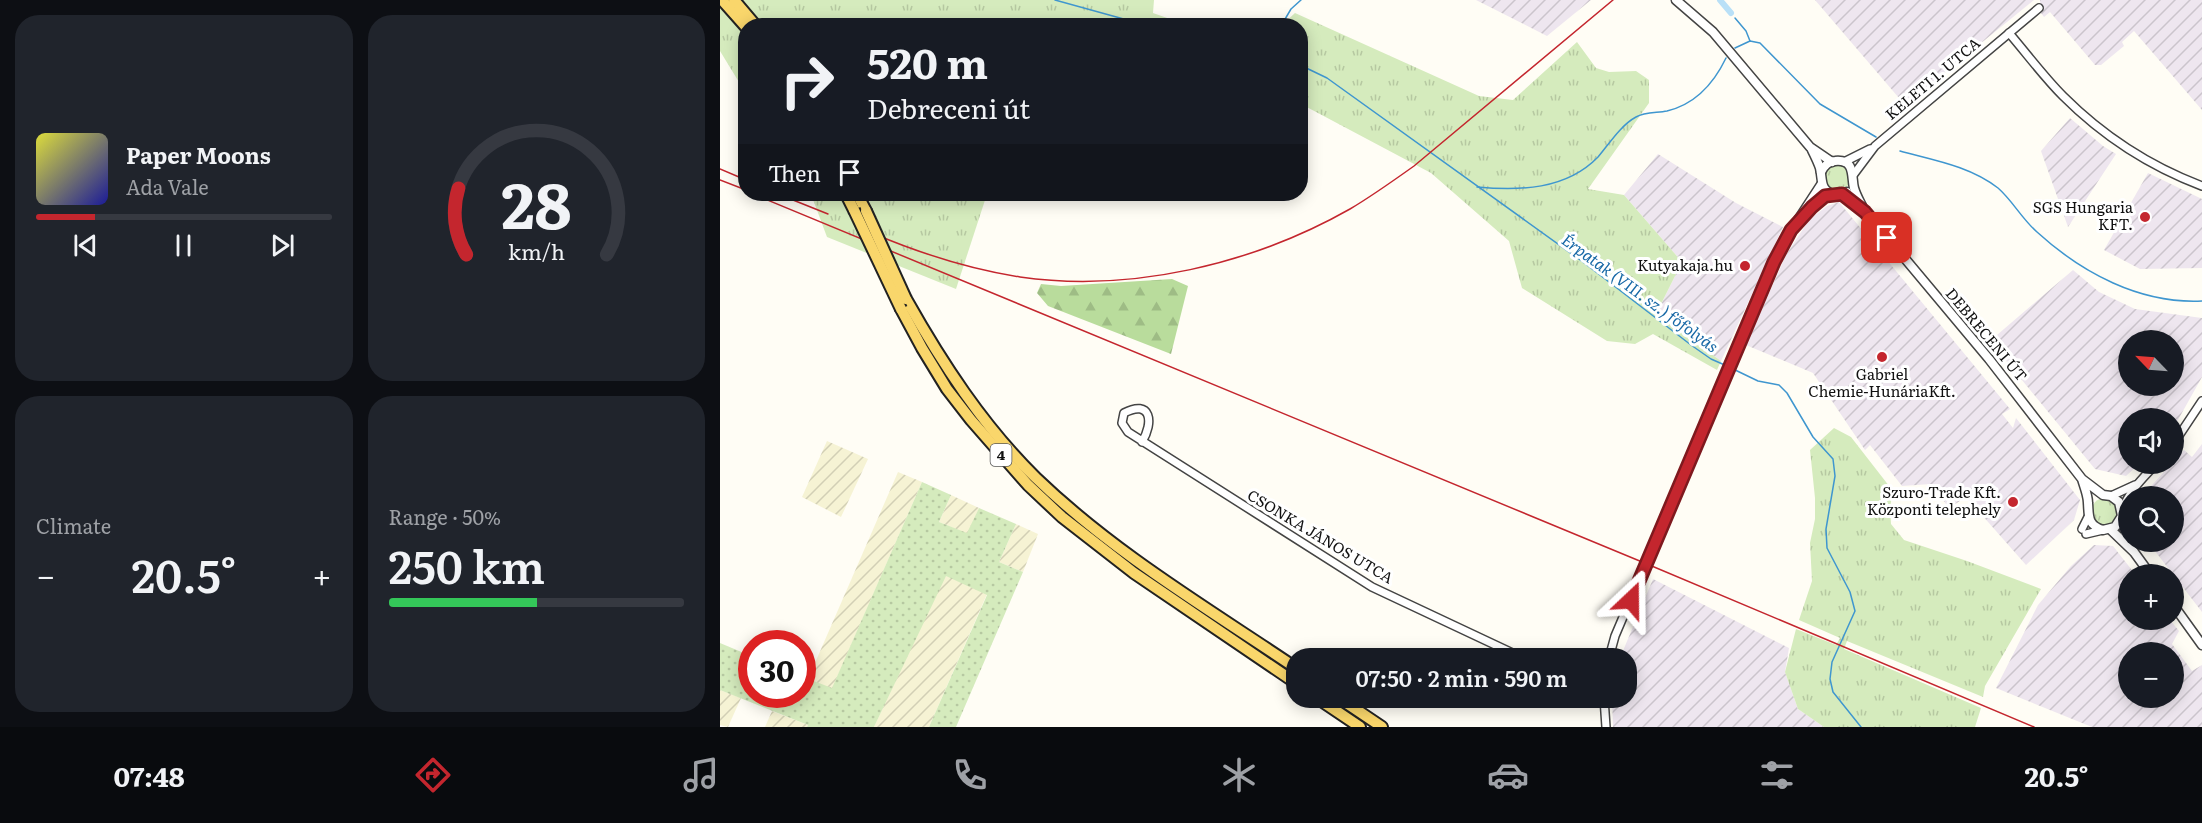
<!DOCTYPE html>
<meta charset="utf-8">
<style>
body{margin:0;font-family:Literata,serif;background:#20242c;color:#f1f3f6;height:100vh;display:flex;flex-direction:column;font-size:22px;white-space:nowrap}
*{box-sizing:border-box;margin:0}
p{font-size:20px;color:#9ea1a6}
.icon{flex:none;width:33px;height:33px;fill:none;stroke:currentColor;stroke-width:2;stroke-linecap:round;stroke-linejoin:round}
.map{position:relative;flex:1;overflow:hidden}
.drawer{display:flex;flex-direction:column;gap:15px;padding:15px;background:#0d0f14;width:720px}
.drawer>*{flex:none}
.top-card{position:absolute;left:18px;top:18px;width:570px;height:183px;border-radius:24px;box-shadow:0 3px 15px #0003;background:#171b24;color:#f1f3f6;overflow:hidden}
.needle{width:39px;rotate:295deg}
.buttons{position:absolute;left:1398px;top:330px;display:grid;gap:12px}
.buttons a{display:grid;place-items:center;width:66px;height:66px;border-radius:50%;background:#171b24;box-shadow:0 3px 15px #0003;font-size:30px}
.speed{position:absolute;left:18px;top:630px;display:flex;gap:12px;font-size:30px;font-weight:700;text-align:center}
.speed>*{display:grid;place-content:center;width:78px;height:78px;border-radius:50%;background:#171b24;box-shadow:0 3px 15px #0003;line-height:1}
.speed .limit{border:9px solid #d22;background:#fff;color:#111}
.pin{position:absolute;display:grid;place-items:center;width:51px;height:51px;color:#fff;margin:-26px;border-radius:12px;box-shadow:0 3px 9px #0006}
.me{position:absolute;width:66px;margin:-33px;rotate:23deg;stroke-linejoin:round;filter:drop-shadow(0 0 4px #0008)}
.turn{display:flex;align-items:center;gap:21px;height:126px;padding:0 30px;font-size:27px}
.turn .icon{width:78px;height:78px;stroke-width:2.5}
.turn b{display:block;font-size:42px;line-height:51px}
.then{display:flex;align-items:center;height:57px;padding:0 30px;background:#0003;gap:12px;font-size:22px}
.big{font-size:45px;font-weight:600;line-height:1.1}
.drawer .widget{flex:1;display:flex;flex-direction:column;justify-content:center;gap:9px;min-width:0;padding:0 21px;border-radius:24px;background:#20242c}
.drawer .dial{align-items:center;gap:0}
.dial svg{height:156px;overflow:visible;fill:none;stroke:#363941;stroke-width:7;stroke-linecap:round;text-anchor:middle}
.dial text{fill:#f1f3f6;stroke:none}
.song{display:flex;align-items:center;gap:18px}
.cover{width:72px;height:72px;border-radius:9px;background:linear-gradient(135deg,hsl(60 70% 55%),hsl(240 70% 35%))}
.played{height:6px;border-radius:3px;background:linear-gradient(90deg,#c4262e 20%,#363941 20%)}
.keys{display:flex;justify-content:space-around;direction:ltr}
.heat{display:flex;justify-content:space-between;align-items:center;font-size:33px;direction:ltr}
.charge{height:9px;border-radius:4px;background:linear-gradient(90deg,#34c759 50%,#363941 0)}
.drawer .tiles{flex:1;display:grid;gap:15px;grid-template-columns:repeat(2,1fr)}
.trip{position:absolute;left:566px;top:648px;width:351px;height:60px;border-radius:24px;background:#171b24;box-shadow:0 3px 15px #0003;font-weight:600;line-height:60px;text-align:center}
.menu{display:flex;height:96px;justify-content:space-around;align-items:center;background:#090b0e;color:#9ea1a6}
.menu .icon{width:42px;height:42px}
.menu .current{color:#c4262e}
.menu b{font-size:27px;color:#f1f3f6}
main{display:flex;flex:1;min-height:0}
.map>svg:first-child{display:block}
</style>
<main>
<section class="drawer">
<div class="tiles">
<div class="widget">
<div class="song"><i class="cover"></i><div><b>Paper Moons</b><p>Ada Vale</p></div></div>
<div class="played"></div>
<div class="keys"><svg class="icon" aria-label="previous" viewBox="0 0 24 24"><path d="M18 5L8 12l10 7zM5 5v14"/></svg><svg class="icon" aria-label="pause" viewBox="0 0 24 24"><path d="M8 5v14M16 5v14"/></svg><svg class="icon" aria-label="next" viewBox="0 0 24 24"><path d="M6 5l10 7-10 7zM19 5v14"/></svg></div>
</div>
<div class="widget dial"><svg viewBox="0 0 100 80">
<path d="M14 69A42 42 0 1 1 86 69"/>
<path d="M14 69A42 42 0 0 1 10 35" stroke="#c4262e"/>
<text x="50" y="56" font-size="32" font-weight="700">28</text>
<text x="50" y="72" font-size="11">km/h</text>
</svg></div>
<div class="widget"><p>Climate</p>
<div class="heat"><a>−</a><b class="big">20.5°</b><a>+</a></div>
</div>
<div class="widget"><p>Range · 50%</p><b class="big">250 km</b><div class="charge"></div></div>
</div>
</section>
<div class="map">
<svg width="1482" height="727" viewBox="0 0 1482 727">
<defs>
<pattern id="industrial-furrows" width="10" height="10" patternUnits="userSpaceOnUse" patternTransform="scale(1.5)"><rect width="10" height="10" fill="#eee6ef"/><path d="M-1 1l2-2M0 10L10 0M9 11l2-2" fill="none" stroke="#cbc4cc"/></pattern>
<pattern id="farmland-furrows" width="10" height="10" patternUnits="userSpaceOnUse" patternTransform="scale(1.5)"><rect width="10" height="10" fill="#f6f3d4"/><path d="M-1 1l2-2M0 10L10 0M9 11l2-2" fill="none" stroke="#d2cfb5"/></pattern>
<pattern id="grass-tufts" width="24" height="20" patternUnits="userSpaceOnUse" patternTransform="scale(1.5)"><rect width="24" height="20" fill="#d5ebbd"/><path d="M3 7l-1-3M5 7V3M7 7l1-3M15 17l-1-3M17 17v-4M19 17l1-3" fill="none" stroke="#b6c8a1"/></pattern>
<pattern id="forest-firs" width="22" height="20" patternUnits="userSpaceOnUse" patternTransform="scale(1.5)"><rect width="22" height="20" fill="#b9dc9c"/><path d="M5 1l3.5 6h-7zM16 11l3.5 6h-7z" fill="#9ebc85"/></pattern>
<pattern id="garden-dots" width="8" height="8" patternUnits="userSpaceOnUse" patternTransform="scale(1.5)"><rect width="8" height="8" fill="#d5ebbd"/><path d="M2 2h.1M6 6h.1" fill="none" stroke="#b6c8a1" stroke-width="1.8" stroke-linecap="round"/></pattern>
</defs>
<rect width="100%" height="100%" fill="#fffdf5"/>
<g fill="url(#industrial-furrows)" fill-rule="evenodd">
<polygon points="756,0 871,0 827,36"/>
<polygon points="1095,0 1314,0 1185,105"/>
<polygon points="1320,0 1482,0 1482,110 1414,31 1402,42 1404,46 1381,65 1375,65 1330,12 1324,17 1321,13"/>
<polygon points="1350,118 1383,146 1396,154 1348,227 1321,151"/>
<polygon points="938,154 1016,203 1063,227 1001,361 936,314 962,262 904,195"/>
<polygon points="1428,173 1482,199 1482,268 1420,269 1384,250"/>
<polygon points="1119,202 1290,409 1282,414 1293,428 1296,418 1360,500 1354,520 1306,565 1246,497 1229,508 1211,484 1182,486 1150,445 1145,450 1093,373 1026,345 1066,255 1089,220 1107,206"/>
<path d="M1353,270L1379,292L1415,309L1482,318V377L1454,427V418H1408V464H1419L1406,476L1375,469L1270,341ZM1408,340H1454V386H1408Z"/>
<polygon points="1482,444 1482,612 1428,542 1454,542 1454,496 1422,496 1464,450 1472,457"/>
<path d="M1374,545L1393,546L1415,574H1408V620H1450L1459,631L1452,644L1472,671L1482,665V727H1372L1276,688L1318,605L1351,566ZM1408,652H1454V698H1408Z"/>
<polygon points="933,579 1069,648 1065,672 1078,709 1104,727 893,727 892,698 906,698 906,658 900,658"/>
</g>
<g fill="url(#farmland-furrows)">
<polygon points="107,441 148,459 121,517 82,497"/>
<polygon points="178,472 202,482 112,689 88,679"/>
<polygon points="231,495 259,508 248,534 219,522"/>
<polygon points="296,524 318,534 303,572 279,562"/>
<polygon points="225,575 267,594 209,727 154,727"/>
<polygon points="0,690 21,698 8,727 0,725"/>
<polygon points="52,711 88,725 87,727 45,727"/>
</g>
<g fill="url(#grass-tufts)">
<polygon points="0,0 434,0 433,13 467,25 26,26 25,92 0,51"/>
<polygon points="575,13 759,96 793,100 857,42 876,68 889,72 916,71 929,80 929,103 868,189 904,195 962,262 936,314 1001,361 997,370 933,334 915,344 887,341 802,288 789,241 711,173 581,104 580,26 562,25"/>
<circle cx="1117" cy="178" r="13"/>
<polygon points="91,194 267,194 236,289 107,237"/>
<polygon points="1114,428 1131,437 1173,491 1170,507 1171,524 1184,540 1247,561 1321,589 1265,686 1263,697 1127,641 1124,649 1261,708 1255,727 1104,727 1078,709 1065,672 1076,629 1116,645 1120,638 1079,620 1092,581 1090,543 1095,519 1095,498 1090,450"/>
<circle cx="1385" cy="512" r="14"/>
</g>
<polygon fill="url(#forest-firs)" points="452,279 468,286 451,354 328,306 317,293 321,284 341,286"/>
<polygon fill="url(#garden-dots)" points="202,482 231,495 219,522 247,533 259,508 296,524 279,562 303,572 236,727 209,727 267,595 226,576 154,727 87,727 88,725 0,690 0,643 31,656 32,694 82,694 83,677 112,688"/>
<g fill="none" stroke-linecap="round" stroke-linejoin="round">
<g stroke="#3f96cf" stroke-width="1.5">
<polyline points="335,0 429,26"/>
<polyline points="1015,18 1026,31 1030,41"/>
<polyline points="561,26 571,9 581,0"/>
<polyline points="1015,48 1030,41 1040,43 1100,104 1156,137"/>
<polyline points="580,65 607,78 863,262 971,345 991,359 1007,366"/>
<path d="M1180,151C1213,160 1250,166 1278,188C1292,200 1302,219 1317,232C1362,273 1420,304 1482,301"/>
<path d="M757,187C799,191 846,190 878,157C889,144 901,125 916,117C925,112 937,113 947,111C976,104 994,83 1006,58"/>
<polyline points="1011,368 1038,381 1059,385 1067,393 1093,437 1113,459 1115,476 1106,529 1107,548 1130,592 1135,611 1112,662 1110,679 1113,692 1141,727"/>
</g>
<polyline stroke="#b9e0f7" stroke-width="6" points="1000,0 1011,13"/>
<defs>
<g id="minor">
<path d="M1289,33C1307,54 1324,77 1343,96C1383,136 1429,166 1482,186"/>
<polyline points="1124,162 1150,149"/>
<polyline points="1134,174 1155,146 1319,8"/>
<polyline points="1087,213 1101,199 1111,194"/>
<path d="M422,442C434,422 431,399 404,413L402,423L408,432L652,587L803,658"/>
<polyline points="1454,443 1482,401"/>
<polyline points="1391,496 1415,485"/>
<path d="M1402,511C1408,492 1423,478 1436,464"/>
<polyline points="1362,529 1368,517"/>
<polyline points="1366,534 1383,530"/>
<polyline points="889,658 895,636 1054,262 1071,230 1101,184"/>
<polyline points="884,698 886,727"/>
</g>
<g id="tertiary">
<polyline points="956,0 993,32 1090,147 1112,162"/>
<path d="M1092,150C1095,156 1098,162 1100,168C1103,181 1099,190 1115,195L1127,192"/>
<path d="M1101,172C1104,166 1108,161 1115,161C1136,159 1131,177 1134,188C1136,195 1139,200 1142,206"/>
<path d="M1122,194L1145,212L1187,261L1269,359L1362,479L1383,495L1391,496L1399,502L1402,516L1395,527L1383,530C1367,525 1369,516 1368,503C1368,495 1364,486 1362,479"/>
<polyline points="1401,520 1408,540"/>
<polyline points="1390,529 1414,552 1430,574"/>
<polyline points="1454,606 1482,645"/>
</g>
<g id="primary">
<polyline points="2,0 26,27"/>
<polyline points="14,0 36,26"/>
<polyline points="126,194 134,210"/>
<polyline points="137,194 146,211"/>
<path d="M186,299C222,363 263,426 316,478C394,553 487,608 576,668"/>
<polyline points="181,309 202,348 227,389 251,420 308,485 342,517 414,573 576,683"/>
<polyline points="597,698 640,727"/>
<polyline points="619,698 662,727"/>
</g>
</defs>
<use href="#minor" stroke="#444" stroke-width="10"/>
<use href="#tertiary" stroke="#444" stroke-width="11"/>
<use href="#primary" stroke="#222" stroke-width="14"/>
<use href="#minor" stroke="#fff" stroke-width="7"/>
<use href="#tertiary" stroke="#fff" stroke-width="8"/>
<use href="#primary" stroke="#f9d66b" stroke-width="10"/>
<g stroke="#c4262e" stroke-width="1.5">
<polyline points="0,169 26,180"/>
<polyline points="0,180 26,190"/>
<polyline points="33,194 927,564 1314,727"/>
<polyline points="58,194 108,214"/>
<path d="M152,233C199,253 249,269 300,277C411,293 533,264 630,209C652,196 673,181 694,166L893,0"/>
</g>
<defs>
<g id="primary-bridge">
<polyline points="134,210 181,309"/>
<polyline points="146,211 186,299"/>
</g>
</defs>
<use href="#primary-bridge" stroke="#222" stroke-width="14" stroke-linecap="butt"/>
<use href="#primary-bridge" stroke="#f9d66b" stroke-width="10"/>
</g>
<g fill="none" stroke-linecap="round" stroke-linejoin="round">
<defs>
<polyline id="route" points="911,600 1054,262 1071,230 1092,207 1105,196 1122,194 1145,212 1167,238"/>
</defs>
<use href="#route" stroke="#7f191e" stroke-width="15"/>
<use href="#route" stroke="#c4262e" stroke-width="10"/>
</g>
<g fill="#c4262e" stroke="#fff" stroke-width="2">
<circle cx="1425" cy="217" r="6"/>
<circle cx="1025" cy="266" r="6"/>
<circle cx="1162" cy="357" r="6"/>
<circle cx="1293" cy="502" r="6"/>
</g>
<g text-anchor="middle" stroke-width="6" stroke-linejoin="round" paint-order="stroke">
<rect fill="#fff" stroke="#585858" stroke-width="1.5" x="270.5" y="444" width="21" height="22" rx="4.5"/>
<g font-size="14" font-weight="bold" fill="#111">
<text x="281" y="460">4</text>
</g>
<g font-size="15" fill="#111" stroke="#fff">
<text transform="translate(1213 79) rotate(-40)" y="5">KELETI 1. UTCA</text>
<text transform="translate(1266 335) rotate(50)" y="5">DEBRECENI ÚT</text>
<text transform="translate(600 537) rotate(31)" y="5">CSONKA JÁNOS UTCA</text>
</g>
<g font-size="15" fill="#111" stroke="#fff" text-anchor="end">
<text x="1413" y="213">SGS Hungaria<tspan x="1413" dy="17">KFT.</tspan></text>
<text x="1013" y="271">Kutyakaja.hu</text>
<text x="1162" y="380" text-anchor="middle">Gabriel<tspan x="1162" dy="17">Chemie-HunáriaKft.</tspan></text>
<text x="1281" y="498">Szuro-Trade Kft.<tspan x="1281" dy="17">Központi telephely</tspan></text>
</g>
<g font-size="16" font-style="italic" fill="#1768a6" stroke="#fff">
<text transform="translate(920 293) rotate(36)" y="6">Érpatak (VIII. sz.) főfolyás</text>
</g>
</g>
</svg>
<div class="buttons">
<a><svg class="needle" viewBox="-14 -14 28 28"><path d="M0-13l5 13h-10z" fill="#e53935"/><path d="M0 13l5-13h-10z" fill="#9ea1a6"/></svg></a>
<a><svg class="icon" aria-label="sound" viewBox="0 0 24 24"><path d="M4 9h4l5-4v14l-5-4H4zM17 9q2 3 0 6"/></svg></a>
<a><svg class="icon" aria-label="search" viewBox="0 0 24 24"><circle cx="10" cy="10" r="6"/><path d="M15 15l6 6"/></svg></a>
<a>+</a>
<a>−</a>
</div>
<div class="speed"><div class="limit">30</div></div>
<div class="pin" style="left:1167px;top:238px;background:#d93025"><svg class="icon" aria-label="arrive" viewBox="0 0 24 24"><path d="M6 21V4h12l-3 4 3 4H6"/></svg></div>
<svg class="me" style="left:911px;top:600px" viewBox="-20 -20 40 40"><path d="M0-17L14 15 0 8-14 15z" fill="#c4262e" stroke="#fff" stroke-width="4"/></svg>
<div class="trip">07:50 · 2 min · 590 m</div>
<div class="top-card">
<div class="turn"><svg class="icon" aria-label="right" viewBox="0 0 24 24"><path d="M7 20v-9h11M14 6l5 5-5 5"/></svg><div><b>520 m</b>Debreceni út</div></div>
<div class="then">Then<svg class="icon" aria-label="arrive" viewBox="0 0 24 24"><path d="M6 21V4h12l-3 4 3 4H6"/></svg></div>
</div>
</div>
</main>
<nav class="menu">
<b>07:48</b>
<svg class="icon current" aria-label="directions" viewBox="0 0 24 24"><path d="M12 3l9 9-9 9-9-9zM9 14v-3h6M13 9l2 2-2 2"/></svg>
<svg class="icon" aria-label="music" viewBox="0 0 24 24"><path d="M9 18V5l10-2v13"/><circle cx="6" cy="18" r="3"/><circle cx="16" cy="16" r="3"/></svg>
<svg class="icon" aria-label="phone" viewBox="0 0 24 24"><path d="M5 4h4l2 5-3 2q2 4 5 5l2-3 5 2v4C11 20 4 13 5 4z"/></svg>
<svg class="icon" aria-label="climate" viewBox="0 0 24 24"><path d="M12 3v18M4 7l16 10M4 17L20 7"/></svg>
<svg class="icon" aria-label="car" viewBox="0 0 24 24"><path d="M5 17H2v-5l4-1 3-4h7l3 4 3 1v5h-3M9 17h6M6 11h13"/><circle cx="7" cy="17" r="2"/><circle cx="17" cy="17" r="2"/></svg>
<svg class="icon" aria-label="filters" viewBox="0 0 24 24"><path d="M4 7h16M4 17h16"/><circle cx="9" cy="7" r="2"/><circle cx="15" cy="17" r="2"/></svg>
<b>20.5°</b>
</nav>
